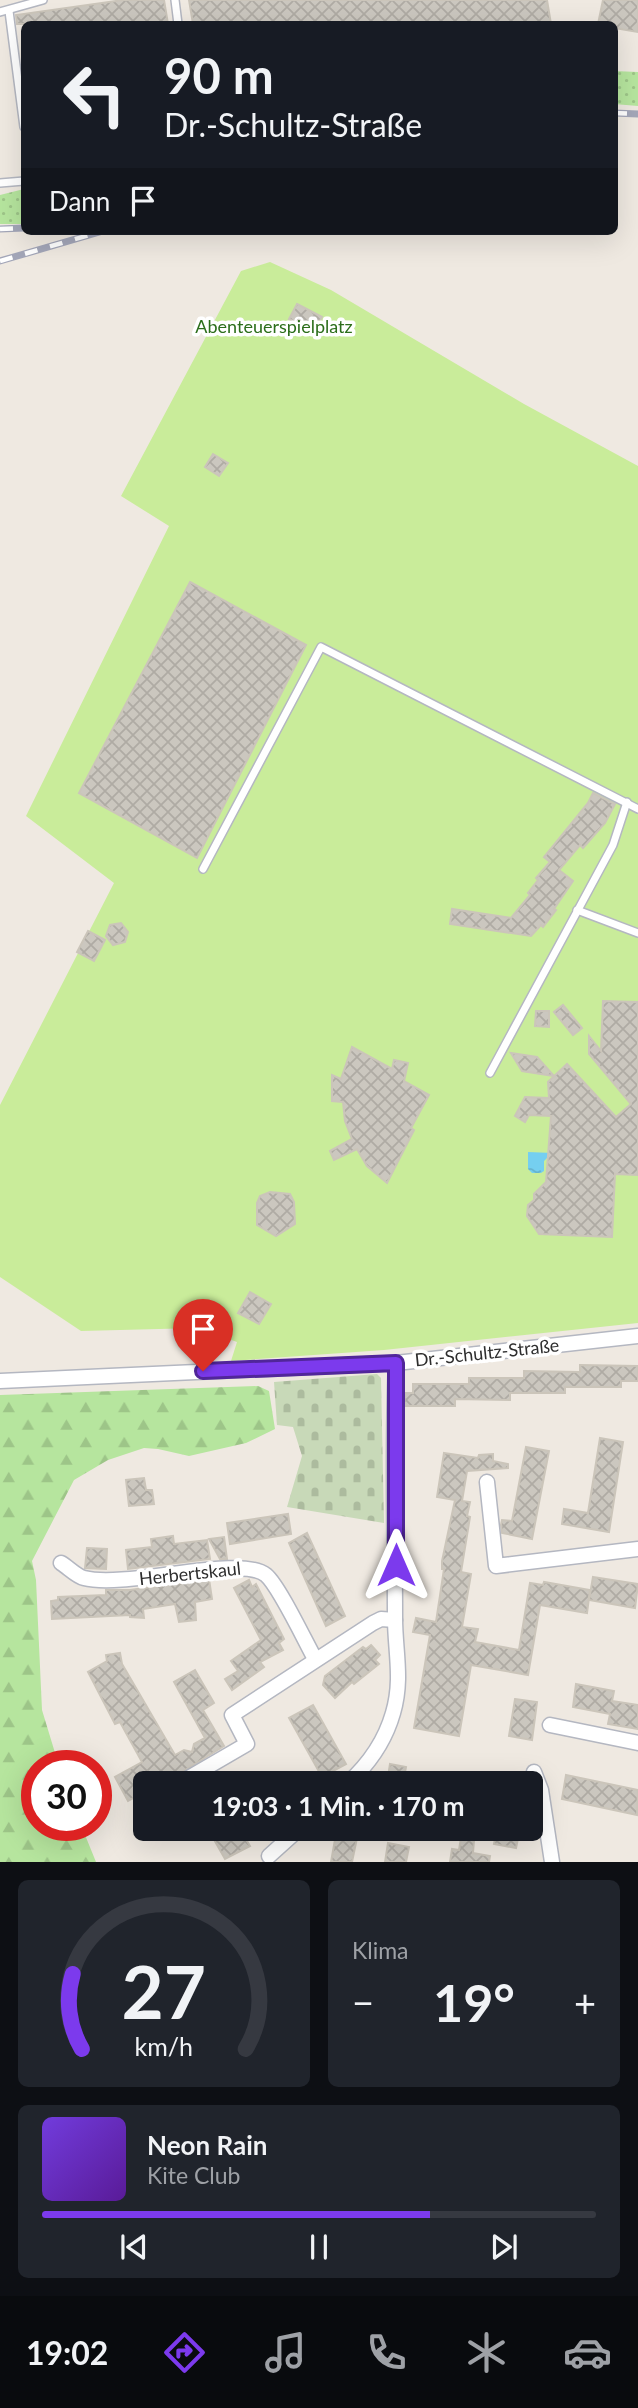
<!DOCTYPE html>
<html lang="de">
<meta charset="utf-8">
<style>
body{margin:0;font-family:Lato,sans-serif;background:#20242c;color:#f1f3f6;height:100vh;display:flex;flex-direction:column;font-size:26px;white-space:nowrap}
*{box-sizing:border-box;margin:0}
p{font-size:23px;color:#9ea1a6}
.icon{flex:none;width:38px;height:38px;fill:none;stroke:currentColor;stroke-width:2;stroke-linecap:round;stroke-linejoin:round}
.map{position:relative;height:1862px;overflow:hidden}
.panel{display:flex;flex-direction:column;gap:18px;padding:18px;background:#0d0f14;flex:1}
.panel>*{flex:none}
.banner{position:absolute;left:21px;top:21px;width:597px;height:214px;border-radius:10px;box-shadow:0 7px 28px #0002;background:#171b24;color:#f1f3f6;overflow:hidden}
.speed{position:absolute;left:21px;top:1750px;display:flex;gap:14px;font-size:35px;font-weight:700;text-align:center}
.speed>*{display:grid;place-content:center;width:91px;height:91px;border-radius:50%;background:#171b24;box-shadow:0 7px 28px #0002;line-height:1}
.speed .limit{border:10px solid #d22;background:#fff;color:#111}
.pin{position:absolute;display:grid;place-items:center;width:60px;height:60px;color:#fff;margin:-72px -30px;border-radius:50% 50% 50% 0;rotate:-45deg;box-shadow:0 0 7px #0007}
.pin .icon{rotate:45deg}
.me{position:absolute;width:77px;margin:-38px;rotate:0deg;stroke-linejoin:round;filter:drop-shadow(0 0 5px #0008)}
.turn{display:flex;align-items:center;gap:24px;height:147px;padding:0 28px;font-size:32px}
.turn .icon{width:91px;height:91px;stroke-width:2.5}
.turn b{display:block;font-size:49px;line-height:60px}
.then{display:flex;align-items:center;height:66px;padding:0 28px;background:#0003;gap:14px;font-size:26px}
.big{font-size:52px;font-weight:700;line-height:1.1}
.panel .widget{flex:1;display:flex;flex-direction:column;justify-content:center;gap:10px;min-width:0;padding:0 24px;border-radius:10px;background:#20242c}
.panel .dial{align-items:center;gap:0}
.dial svg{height:182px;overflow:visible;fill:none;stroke:#363941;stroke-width:7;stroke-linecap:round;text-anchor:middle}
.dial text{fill:#f1f3f6;stroke:none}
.song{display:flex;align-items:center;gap:21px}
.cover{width:84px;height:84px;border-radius:10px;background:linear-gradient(135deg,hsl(260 70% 55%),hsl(270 70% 35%))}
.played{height:7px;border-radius:4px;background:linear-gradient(90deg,#7c3aed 70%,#363941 70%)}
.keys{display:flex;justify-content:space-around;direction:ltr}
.heat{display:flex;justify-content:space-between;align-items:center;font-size:38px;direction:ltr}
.panel .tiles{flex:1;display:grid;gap:18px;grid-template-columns:1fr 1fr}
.widget:last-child{grid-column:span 2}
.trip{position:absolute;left:133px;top:1771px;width:410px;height:70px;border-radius:10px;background:#171b24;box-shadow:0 7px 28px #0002;font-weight:700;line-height:70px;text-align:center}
.menu{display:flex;height:112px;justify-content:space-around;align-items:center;background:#090b0e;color:#9ea1a6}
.menu .icon{width:49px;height:49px}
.menu .on{color:#7c3aed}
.menu b{font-size:32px;color:#f1f3f6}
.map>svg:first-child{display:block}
</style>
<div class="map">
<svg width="638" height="1862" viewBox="0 0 638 1862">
<defs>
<pattern id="grass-dots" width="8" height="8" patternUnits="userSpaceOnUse" patternTransform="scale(1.75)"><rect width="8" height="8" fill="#b6e59e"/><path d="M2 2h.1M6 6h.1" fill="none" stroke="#9dc588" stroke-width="1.8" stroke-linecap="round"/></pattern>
<pattern id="forest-firs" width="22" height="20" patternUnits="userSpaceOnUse" patternTransform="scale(1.75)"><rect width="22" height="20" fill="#b6e59e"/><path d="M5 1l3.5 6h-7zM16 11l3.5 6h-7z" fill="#9dc588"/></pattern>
<pattern id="cemetery-stones" width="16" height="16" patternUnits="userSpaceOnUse" patternTransform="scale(1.75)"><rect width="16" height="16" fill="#c8d9b8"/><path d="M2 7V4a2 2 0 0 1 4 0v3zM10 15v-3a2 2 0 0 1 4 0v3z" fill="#acbb9e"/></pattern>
<pattern id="water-ripples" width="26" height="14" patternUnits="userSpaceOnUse" patternTransform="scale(1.75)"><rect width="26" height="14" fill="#75cff0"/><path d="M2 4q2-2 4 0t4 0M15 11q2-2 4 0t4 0" fill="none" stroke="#66b2ce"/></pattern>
<pattern id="building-cross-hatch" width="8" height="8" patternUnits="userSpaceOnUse" patternTransform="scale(1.75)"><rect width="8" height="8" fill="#cbc7bf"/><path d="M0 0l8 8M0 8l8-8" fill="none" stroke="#afaba4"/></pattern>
</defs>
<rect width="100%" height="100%" fill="#efe9e1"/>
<g fill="url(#grass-dots)">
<polygon points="614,71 638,72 638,106 614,104"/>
<polygon points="24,189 24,224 0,224 0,195"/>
</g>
<polygon fill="url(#forest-firs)" points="258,1386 269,1391 275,1429 246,1443 189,1456 158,1449 144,1448 108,1460 74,1480 32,1561 36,1580 42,1710 59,1766 37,1766 37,1825 81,1825 96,1862 0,1862 0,1395"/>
<polygon fill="url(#cemetery-stones)" points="377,1374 381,1378 384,1523 287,1507 302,1456 293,1427 277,1425 274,1382"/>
<polygon fill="#c9ec9a" points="270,262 331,290 524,404 638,466 638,1323 384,1350 231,1361 237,1342 198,1328 81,1331 0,1277 0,1105 114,883 26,816 169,526 121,496 241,271"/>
<polygon fill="url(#water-ripples)" points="528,1152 553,1153 553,1158 547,1158 544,1161 544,1171 541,1173 532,1173 528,1169"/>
<g fill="url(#building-cross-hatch)" stroke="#cbc5ba" stroke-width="2">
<polygon points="123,0 164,0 168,24 17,24 16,15"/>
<polygon points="189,0 547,0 551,24 193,24"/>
<polygon points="603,0 638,0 638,32 614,28 614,24 598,24"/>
<polygon points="297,304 322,317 314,332 289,319"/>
<polygon points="213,454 228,463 219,476 205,467"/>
<polygon points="190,582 306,645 197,858 79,793"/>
<polygon points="593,793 615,804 605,823 583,848 580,845 559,870 573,881 554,909 556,910 543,927 541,925 531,936 450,924 452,909 511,918 530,895 528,893 538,880 536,878 550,862 544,857 588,803"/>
<polygon points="121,923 128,932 125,942 113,945 106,936 110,925"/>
<polygon points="88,931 105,940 94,961 77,952"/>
<polygon points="603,1001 638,1002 638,1175 615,1174 612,1237 539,1234 527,1216 528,1205 534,1200 534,1194 546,1182 551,1116 529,1115 525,1122 515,1116 525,1097 549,1098 548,1082 567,1064 616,1117 631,1104 589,1054 589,1036 601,1051"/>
<polygon points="563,1005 582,1028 573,1035 554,1012"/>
<polygon points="536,1011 549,1011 549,1027 535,1026"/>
<polygon points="352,1047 392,1069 394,1060 408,1063 404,1081 429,1095 411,1128 414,1130 387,1183 367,1166 357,1149 334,1160 330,1151 352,1139 345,1121 343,1102 332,1101 332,1075 341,1079"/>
<polygon points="511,1053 537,1057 554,1076 522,1071"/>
<polygon points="270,1192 290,1194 294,1202 295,1224 276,1236 257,1225 257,1203 260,1196"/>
<polygon points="250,1292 271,1304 259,1324 238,1313"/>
<polygon points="580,1365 638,1366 638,1381 621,1381 621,1387 565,1387 565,1393 510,1393 510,1400 455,1399 455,1406 404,1406 405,1393 413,1393 413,1384 469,1384 469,1378 524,1378 524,1371 580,1372"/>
<polygon points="600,1438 623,1442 609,1532 562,1524 564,1509 588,1513"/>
<polygon points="526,1447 549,1451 532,1539 502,1533 501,1525 502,1520 512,1521"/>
<polygon points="444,1453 478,1458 479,1455 493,1454 493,1461 508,1464 508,1468 467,1471 462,1501 470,1502 467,1516 470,1517 461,1572 471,1574 462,1627 478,1629 475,1642 519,1650 530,1583 543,1585 544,1582 590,1590 587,1613 540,1605 528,1675 471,1665 459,1736 414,1728 430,1635 413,1632 416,1618 436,1622 444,1569 442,1569 442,1561 455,1500 437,1497"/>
<polygon points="144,1478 146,1490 152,1490 154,1504 129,1506 126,1480"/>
<polygon points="288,1514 291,1534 230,1544 227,1523"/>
<polygon points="307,1533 345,1616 326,1626 289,1543"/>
<polygon points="173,1536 174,1544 207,1540 210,1559 128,1569 126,1550 152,1547 151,1539"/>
<polygon points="224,1537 227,1559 220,1559 209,1539"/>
<polygon points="87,1548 107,1549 106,1569 85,1568"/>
<polygon points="593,1577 638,1584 635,1608 589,1600"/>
<polygon points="209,1579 212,1599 195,1602 196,1620 179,1622 175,1604 143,1609 144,1618 130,1617 130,1615 52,1619 51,1601 58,1600 58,1597 106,1595 106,1590 130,1590"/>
<polygon points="249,1580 252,1587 256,1584 284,1639 279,1643 283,1650 260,1662 264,1667 232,1690 225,1679 238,1671 231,1661 261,1640 234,1588"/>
<polygon points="371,1645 380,1655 375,1660 379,1664 354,1684 352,1682 335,1698 323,1685 325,1676 363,1647 366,1649"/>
<polygon points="120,1653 122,1664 175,1755 184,1750 192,1752 194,1744 205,1738 174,1682 195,1670 214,1703 203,1710 224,1746 172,1778 149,1772 155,1783 145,1783 145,1792 128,1801 115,1777 142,1762 120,1722 115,1724 88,1672 107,1661 106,1655"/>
<polygon points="576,1684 614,1691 612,1701 638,1705 638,1729 608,1724 610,1714 573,1707"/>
<polygon points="515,1699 537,1702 532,1740 509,1736"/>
<polygon points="313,1705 346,1764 322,1777 289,1718"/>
<polygon points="390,1764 406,1767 403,1783 387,1783"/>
<polygon points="566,1775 638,1790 637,1815 562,1799"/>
<polygon points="208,1829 240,1829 250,1846 225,1859"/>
<polygon points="497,1829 520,1829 516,1848 494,1844"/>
<polygon points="336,1834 357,1838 352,1862 331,1862"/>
<polygon points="461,1838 474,1840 473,1853 490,1856 489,1862 450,1862 452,1849 459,1850"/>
<polygon points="388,1843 409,1847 406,1862 385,1862"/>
</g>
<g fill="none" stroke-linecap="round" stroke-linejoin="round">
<defs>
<g id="lane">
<polyline points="175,0 178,24"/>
<polyline points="9,11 24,127"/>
<polyline points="0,12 43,0"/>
<polyline points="0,183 24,181"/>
<polyline points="203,869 321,647 638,809"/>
<polyline points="577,910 638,933"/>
<polyline points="490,1073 613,845 627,802"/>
</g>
<g id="street">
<polyline points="0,1381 396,1363 638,1336"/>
<polyline points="487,1482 496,1566 638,1549"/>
<path d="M61,1563C68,1567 76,1576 84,1578C126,1589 241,1554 266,1575C279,1586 305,1641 315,1659"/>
<polyline points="550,1725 638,1743"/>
<polyline points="534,1772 541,1790 552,1862"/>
<polyline points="184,1783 185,1780 247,1744 232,1715 373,1623 381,1619 395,1620"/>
<path d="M348,1783C370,1763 385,1741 393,1713C403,1679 395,1651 395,1618C395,1533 392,1448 396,1363"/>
<polyline points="269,1856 299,1829"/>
</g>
</defs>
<use href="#lane" stroke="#b4b7c1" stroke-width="10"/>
<use href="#street" stroke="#b4b7c1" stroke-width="17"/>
<use href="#lane" stroke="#fff" stroke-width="7"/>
<use href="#street" stroke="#fff" stroke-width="14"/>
<defs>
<g id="rail">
<polyline points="614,113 638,114"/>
<polyline points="0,229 24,228"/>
<polyline points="0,261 103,231"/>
</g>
</defs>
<use href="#rail" stroke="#a3a6b8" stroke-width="7"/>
<use href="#rail" stroke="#fff" stroke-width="4.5" stroke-dasharray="13" stroke-linecap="butt"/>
</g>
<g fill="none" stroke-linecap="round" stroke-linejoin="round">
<defs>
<polyline id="route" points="203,1371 396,1363 396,1565"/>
</defs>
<use href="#route" stroke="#51269a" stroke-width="18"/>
<use href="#route" stroke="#7c3aed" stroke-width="12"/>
</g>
<g text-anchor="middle" stroke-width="7" stroke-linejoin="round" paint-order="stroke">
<g font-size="18" fill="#2c6e1b" stroke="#fff">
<text x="274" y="333">Abenteuerspielplatz</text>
</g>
<g font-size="18" fill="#2e2e2e" stroke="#fff">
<text transform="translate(487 1353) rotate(-6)" y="6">Dr.-Schultz-Straße</text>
<text transform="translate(190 1574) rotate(-6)" y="6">Herbertskaul</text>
</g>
</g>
</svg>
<div class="speed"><div class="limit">30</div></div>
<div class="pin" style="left:203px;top:1371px;background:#d93025"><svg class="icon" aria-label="arrive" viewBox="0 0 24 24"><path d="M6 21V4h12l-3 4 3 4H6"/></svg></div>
<svg class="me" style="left:396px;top:1565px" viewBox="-20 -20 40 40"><path d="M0-17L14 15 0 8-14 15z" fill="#7c3aed" stroke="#fff" stroke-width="4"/></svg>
<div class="trip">19:03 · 1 Min. · 170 m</div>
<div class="banner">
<div class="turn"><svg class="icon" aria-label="left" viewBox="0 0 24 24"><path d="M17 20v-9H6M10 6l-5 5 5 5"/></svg><div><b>90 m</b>Dr.-Schultz-Straße</div></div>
<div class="then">Dann<svg class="icon" aria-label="arrive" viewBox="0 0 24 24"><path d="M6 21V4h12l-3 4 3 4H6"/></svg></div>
</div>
</div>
<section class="panel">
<div class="tiles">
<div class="widget dial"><svg viewBox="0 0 100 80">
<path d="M14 69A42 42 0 1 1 86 69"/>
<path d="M14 69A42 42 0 0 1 10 36" stroke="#7c3aed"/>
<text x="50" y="56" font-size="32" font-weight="700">27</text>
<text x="50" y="72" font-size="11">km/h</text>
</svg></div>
<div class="widget"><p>Klima</p>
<div class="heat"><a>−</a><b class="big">19°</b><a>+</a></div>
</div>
<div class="widget">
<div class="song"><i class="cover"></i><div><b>Neon Rain</b><p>Kite Club</p></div></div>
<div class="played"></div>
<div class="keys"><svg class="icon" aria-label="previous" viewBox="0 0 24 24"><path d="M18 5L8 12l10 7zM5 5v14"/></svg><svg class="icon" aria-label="pause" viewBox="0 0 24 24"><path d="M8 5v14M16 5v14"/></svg><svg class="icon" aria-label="next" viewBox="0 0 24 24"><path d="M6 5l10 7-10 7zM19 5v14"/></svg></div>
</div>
</div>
</section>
<nav class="menu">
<b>19:02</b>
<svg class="icon on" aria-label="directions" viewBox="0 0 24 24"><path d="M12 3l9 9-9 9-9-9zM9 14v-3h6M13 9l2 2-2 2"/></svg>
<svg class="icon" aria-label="music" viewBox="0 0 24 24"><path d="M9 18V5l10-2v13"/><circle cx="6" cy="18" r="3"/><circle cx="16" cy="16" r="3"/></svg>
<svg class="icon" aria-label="phone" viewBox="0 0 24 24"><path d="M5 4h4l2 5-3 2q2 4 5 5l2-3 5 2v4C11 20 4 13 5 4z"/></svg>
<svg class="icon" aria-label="climate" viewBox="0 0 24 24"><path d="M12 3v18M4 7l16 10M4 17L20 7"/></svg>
<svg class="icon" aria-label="car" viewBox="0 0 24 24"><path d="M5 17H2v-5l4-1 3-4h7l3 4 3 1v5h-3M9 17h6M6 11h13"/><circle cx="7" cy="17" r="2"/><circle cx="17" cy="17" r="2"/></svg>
</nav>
